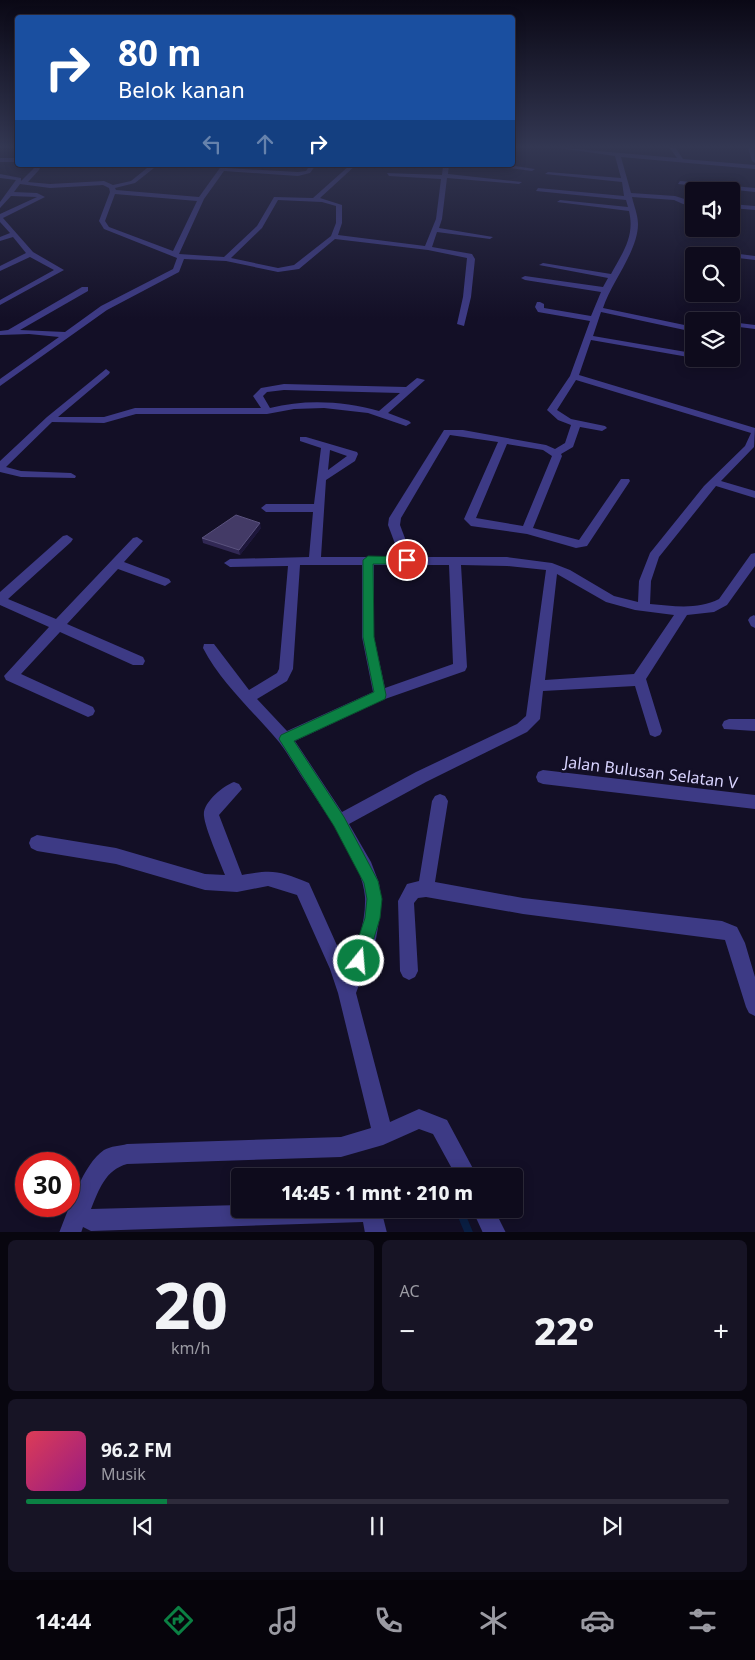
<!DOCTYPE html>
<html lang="id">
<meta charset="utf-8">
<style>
body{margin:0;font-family:"Noto Sans",sans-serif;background:#171425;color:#f1f3f6;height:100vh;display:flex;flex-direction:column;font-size:19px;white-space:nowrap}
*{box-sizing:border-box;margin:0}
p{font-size:16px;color:#9b9ba3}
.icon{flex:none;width:28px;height:28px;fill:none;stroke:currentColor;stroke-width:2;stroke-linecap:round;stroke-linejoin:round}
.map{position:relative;height:1232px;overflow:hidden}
.drawer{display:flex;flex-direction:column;gap:8px;padding:8px;background:#08060f;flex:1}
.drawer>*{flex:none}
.hud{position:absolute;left:15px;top:15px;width:500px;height:152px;border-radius:5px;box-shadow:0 2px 12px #0003,0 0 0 1px #2e2b3b;background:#1a4fa0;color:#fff;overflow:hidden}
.fabs{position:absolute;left:685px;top:182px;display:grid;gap:10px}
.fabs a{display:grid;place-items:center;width:55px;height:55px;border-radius:5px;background:#0e0b1c;box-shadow:0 2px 12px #0003,0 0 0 1px #2e2b3b;font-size:25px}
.speed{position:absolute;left:15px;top:1152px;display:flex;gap:10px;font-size:25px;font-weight:700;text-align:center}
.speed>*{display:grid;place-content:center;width:65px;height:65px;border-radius:50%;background:#0e0b1c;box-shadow:0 2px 12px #0003,0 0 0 1px #2e2b3b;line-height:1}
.speed .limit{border:8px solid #d22;background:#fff;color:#111}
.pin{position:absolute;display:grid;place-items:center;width:42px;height:42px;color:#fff;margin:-21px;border:2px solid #fff;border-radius:50%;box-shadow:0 1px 5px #0007}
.me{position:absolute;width:55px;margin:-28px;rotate:17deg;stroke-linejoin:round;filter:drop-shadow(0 0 4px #0008)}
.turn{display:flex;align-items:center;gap:18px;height:105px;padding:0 20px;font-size:22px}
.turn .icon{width:65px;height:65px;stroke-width:2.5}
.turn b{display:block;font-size:35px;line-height:42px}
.lanes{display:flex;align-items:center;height:48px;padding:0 20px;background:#0003;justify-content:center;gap:25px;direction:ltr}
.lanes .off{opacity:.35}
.big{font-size:38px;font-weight:800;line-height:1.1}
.drawer .card{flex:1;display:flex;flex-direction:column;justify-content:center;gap:8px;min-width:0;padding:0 18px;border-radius:8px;background:#171425}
.drawer .dial{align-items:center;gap:0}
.dial b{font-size:65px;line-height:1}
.song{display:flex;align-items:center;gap:15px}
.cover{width:60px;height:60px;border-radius:8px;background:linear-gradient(135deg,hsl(350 70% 55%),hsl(310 70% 35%))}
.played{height:5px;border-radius:2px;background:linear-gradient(90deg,#0b8043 20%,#2e2b3b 20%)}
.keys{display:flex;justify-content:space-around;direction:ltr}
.heat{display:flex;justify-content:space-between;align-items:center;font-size:28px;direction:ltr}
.drawer .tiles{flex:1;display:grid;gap:8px;grid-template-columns:1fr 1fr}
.card:last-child{grid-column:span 2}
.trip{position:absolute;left:231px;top:1168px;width:292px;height:50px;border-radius:5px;background:#0e0b1c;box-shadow:0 2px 12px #0003,0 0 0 1px #2e2b3b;font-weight:800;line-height:50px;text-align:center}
.dock{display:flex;height:80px;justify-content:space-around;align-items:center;background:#06040b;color:#9b9ba3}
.dock .icon{width:35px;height:35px}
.dock .selected{color:#0b8043}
.dock b{font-size:22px;color:#f1f3f6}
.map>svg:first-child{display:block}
</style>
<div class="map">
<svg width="755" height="1233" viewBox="0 0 755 1233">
<rect width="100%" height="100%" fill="#130f26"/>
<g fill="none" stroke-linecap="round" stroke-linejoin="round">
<g stroke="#0a1f44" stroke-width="8">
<polyline points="443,1173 445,1176"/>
<polyline points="459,1209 469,1233"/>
</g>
<g fill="#3d3a85" fill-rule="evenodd">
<path d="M553,147L677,158L669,147H675L683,159L755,165V169L621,157L631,193L675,196L694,202V206L683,204L674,200L632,197C634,206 638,215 638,224C638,251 612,281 603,308L694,327V332L601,312L593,336L692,353L694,358L591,340L579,375L755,428L754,447L721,481L755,491V498L716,486L659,557L651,581L650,604C673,606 698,610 719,599L751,554L755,553V566L727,605L714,612L687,615L646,679L662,731L660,735L655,737L650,735L635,686L543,691L540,719L527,732L426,782L349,824L371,862L379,883L381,896V909L376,939L356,993L390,1122L419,1109L447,1120L477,1176H456L433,1134L419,1129L383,1145L341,1157L127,1164C105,1170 99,1190 91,1209L240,1205V1209H381L387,1233H365L363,1222L91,1231L83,1227L81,1233H59C69,1209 83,1164 104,1150C111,1146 120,1146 127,1144L341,1137L371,1128L338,993L330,969L297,895L268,886L237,892L205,890L116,864L37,851L31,848L29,843L31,838L37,835L116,848L205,874L225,875C220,862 205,828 204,816C202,803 223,786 234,782L239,784L242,789L219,815L242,875C274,869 279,871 309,883L348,970C357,947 366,922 365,897C363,862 325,813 306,783C297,770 289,755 279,742C254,712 221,683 203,648L204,644H214L249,690L277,673L279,669L288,566L230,567L224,563L230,559L309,557L313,512H266L261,508L266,504H314L321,448L300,441V437H306L357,452L358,454L355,461L326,480L321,557H400L388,525L389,518L444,430H463L546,445L555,449L565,443L571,425L558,420L547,410L570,376L590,321L538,312L535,307L537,302H540L544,304V308L591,316L601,292L525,280L521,278L525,276L603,287L608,278L539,265L543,263L611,274C623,252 635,236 629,211L557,202L560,200L628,207L626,200L536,191L538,188L624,196L622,182L545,174L548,172L621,178L615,156ZM576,380L751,433L745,446L704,486L650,553L639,581L638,602L614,596L570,570L552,563L507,557H412L400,525L401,518L450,435L498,442L464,519L471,526L527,534L576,548L587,546L630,481L629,479H621L579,540L533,528L562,456L561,454L573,447L580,427L602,431L607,428L605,426L571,419L557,410ZM507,444L543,450L552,456L523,526L476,518ZM330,450L347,456L328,470ZM300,565H362V637L373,692L287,731L257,699L287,681L293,669ZM374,565H449L453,664L385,688L374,637ZM461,565L507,566L546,570L526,716L517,724L416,772L342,812L295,741L385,699L465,671L467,667ZM557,574L606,602L635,610L674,615L634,674L545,680Z"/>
<polygon points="748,147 754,147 755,163 752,161"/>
<rect x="0" y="158" width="18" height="4"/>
<path d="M35,165H41L39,170L28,182L50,184L104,181L113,185L131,181L147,168L114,165H165L154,168L135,183L115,188L116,190L199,197L222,165H228L226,168L298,172L306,171L310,165H316L310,173L298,176L224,171L204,199L179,254L224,257L257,226L274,197L313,198L350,165H356L320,198L342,205V223L338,235L425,246L436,219L441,179L389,176L387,173L442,175L443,165H449L448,174L522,182L519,184L447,178L442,219L439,228L493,237L490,239L437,232L432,247L472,254L475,259L471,297L464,326L457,324L463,297L467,258L428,250L335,239L299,269L278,272L226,261L184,259L179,272L107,310L0,386V379L59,337L29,334L0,335V331L8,330L82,287H88V291L20,330L65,332L101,306L173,269L177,258L104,229L99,221L110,192L109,188L103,185L50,188L20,184L14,192L37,193L45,197L3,218L33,252L64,270L0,305V300L54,270L30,257L0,271V266L26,253L13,237L0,241V237L10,233L0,222V214L37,197L11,196L0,208V202L16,180L0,178V174L21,178V181L34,168ZM115,194L197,201L173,251L109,227L105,221ZM278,200L322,202L336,206V223L331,236L294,265L278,268L231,258L262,228Z"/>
<polygon points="486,165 508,165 535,169 532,171"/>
<polygon points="680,181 755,188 755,192 678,184"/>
<polygon points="731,204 755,206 755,210 731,208"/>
<polygon points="724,252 755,256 755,260 721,256 720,254"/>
<polygon points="731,322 755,325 755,329 731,326"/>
<path d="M106,369L110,372L109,374L58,417H104L135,408H261L253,396L261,388L284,384L406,387L417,378L425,380L388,413L409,421L411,423L406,426L368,413L324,408L294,409L267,414H136L104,423L52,422L6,467L21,471L71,473L76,476L75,478L21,477L0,472V461L47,417ZM284,390L400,393L379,411C344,401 305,399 270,408L263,396L267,392Z"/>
<polygon points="67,535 73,539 71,542 8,599 56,619 133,538 137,537 143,541 124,562 169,579 171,582 165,586 118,569 67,624 143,657 145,661 143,665 133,665 60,632 21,674 93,707 95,711 93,715 88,717 6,680 4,676 49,627 0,605 0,592 63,536"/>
<polygon points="754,615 755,616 755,628 751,626 748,620 750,617"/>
<polygon points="729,719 755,719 755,731 724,729 722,725 724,721"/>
<polygon points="543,770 755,795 755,809 543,784 538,782 536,777 538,772"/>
<polygon points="440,794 445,796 448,801 435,882 523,898 722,921 737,927 745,943 755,977 755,1016 749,1013 746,1007 725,940 523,914 426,897 418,898 414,903 418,971 415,977 409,980 403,977 400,971 398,901 407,884 419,881 432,801 435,796"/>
<polygon points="472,1209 494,1209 506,1233 483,1233"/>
</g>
</g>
<polygon fill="#312854" points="261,528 240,555 203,543 202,538"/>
<polygon fill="#1d163a" points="260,523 261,528 240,555 239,550"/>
<polygon fill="#433a66" stroke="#5a527e" points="236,515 260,523 239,550 202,538"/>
<linearGradient id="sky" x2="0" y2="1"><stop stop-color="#0a0815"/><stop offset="0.46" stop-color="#333752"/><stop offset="1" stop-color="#333752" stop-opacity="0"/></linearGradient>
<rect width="755" height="319" fill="url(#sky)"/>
<polygon fill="#0b8043" stroke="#07532c" points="368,556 407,557 413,560 407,564 373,564 374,637 386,695 385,699 294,741 344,817 378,881 382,899 380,918 367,961 365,967 359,969 354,967 351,961 365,918 367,899 364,883 334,826 279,739 281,735 374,692 363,637 363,560"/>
<g text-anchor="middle" stroke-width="5" stroke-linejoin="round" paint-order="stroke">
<g font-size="16" fill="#d9d4ff" stroke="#130f26">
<text transform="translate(651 772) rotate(7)" y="6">Jalan Bulusan Selatan V</text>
</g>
</g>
</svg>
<div class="fabs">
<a><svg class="icon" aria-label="sound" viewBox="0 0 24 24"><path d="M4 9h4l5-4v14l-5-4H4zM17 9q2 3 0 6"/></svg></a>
<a><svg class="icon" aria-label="search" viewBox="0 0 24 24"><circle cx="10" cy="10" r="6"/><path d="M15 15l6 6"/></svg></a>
<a><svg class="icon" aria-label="layers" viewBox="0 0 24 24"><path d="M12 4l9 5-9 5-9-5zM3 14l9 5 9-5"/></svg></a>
</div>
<div class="speed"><div class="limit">30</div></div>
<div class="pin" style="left:407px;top:560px;background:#d93025"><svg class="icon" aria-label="arrive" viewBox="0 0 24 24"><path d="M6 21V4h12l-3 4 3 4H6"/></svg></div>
<svg class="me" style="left:359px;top:961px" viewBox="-20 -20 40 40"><circle r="17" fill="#0b8043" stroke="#fff" stroke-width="3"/><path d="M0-11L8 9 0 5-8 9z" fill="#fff"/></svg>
<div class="trip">14:45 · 1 mnt · 210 m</div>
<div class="hud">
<div class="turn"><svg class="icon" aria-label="right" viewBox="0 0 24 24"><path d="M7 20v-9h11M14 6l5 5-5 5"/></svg><div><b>80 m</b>Belok kanan</div></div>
<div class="lanes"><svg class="icon off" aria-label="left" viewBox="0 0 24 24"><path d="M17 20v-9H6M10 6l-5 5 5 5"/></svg><svg class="icon off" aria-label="ahead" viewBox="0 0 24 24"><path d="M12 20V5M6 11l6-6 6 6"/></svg><svg class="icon" aria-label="right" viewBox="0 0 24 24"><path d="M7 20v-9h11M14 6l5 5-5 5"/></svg></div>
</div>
</div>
<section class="drawer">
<div class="tiles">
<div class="card dial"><b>20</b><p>km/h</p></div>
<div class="card"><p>AC</p>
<div class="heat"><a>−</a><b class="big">22°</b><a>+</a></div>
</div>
<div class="card">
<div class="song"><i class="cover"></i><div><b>96.2 FM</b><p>Musik</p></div></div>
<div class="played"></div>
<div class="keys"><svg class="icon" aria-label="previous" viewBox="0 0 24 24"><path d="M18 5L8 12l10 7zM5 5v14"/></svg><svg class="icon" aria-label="pause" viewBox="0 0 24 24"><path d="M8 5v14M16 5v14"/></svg><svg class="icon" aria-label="next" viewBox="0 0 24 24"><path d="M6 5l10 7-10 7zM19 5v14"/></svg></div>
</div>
</div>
</section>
<nav class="dock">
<b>14:44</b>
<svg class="icon selected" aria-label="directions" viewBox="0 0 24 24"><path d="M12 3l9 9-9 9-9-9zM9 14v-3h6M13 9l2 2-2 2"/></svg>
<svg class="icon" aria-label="music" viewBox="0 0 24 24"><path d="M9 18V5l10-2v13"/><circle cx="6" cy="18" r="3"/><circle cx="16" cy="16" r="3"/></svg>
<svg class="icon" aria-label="phone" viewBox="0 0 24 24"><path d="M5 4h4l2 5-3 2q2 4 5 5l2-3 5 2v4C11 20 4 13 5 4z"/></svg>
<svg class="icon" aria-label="climate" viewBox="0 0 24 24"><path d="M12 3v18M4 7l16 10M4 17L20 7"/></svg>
<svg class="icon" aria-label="car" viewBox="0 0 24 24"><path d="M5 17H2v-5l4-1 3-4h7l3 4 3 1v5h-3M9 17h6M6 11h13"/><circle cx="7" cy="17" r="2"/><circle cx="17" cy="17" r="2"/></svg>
<svg class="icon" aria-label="filters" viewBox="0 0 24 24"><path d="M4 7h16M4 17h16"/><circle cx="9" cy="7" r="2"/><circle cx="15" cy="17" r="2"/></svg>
</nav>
